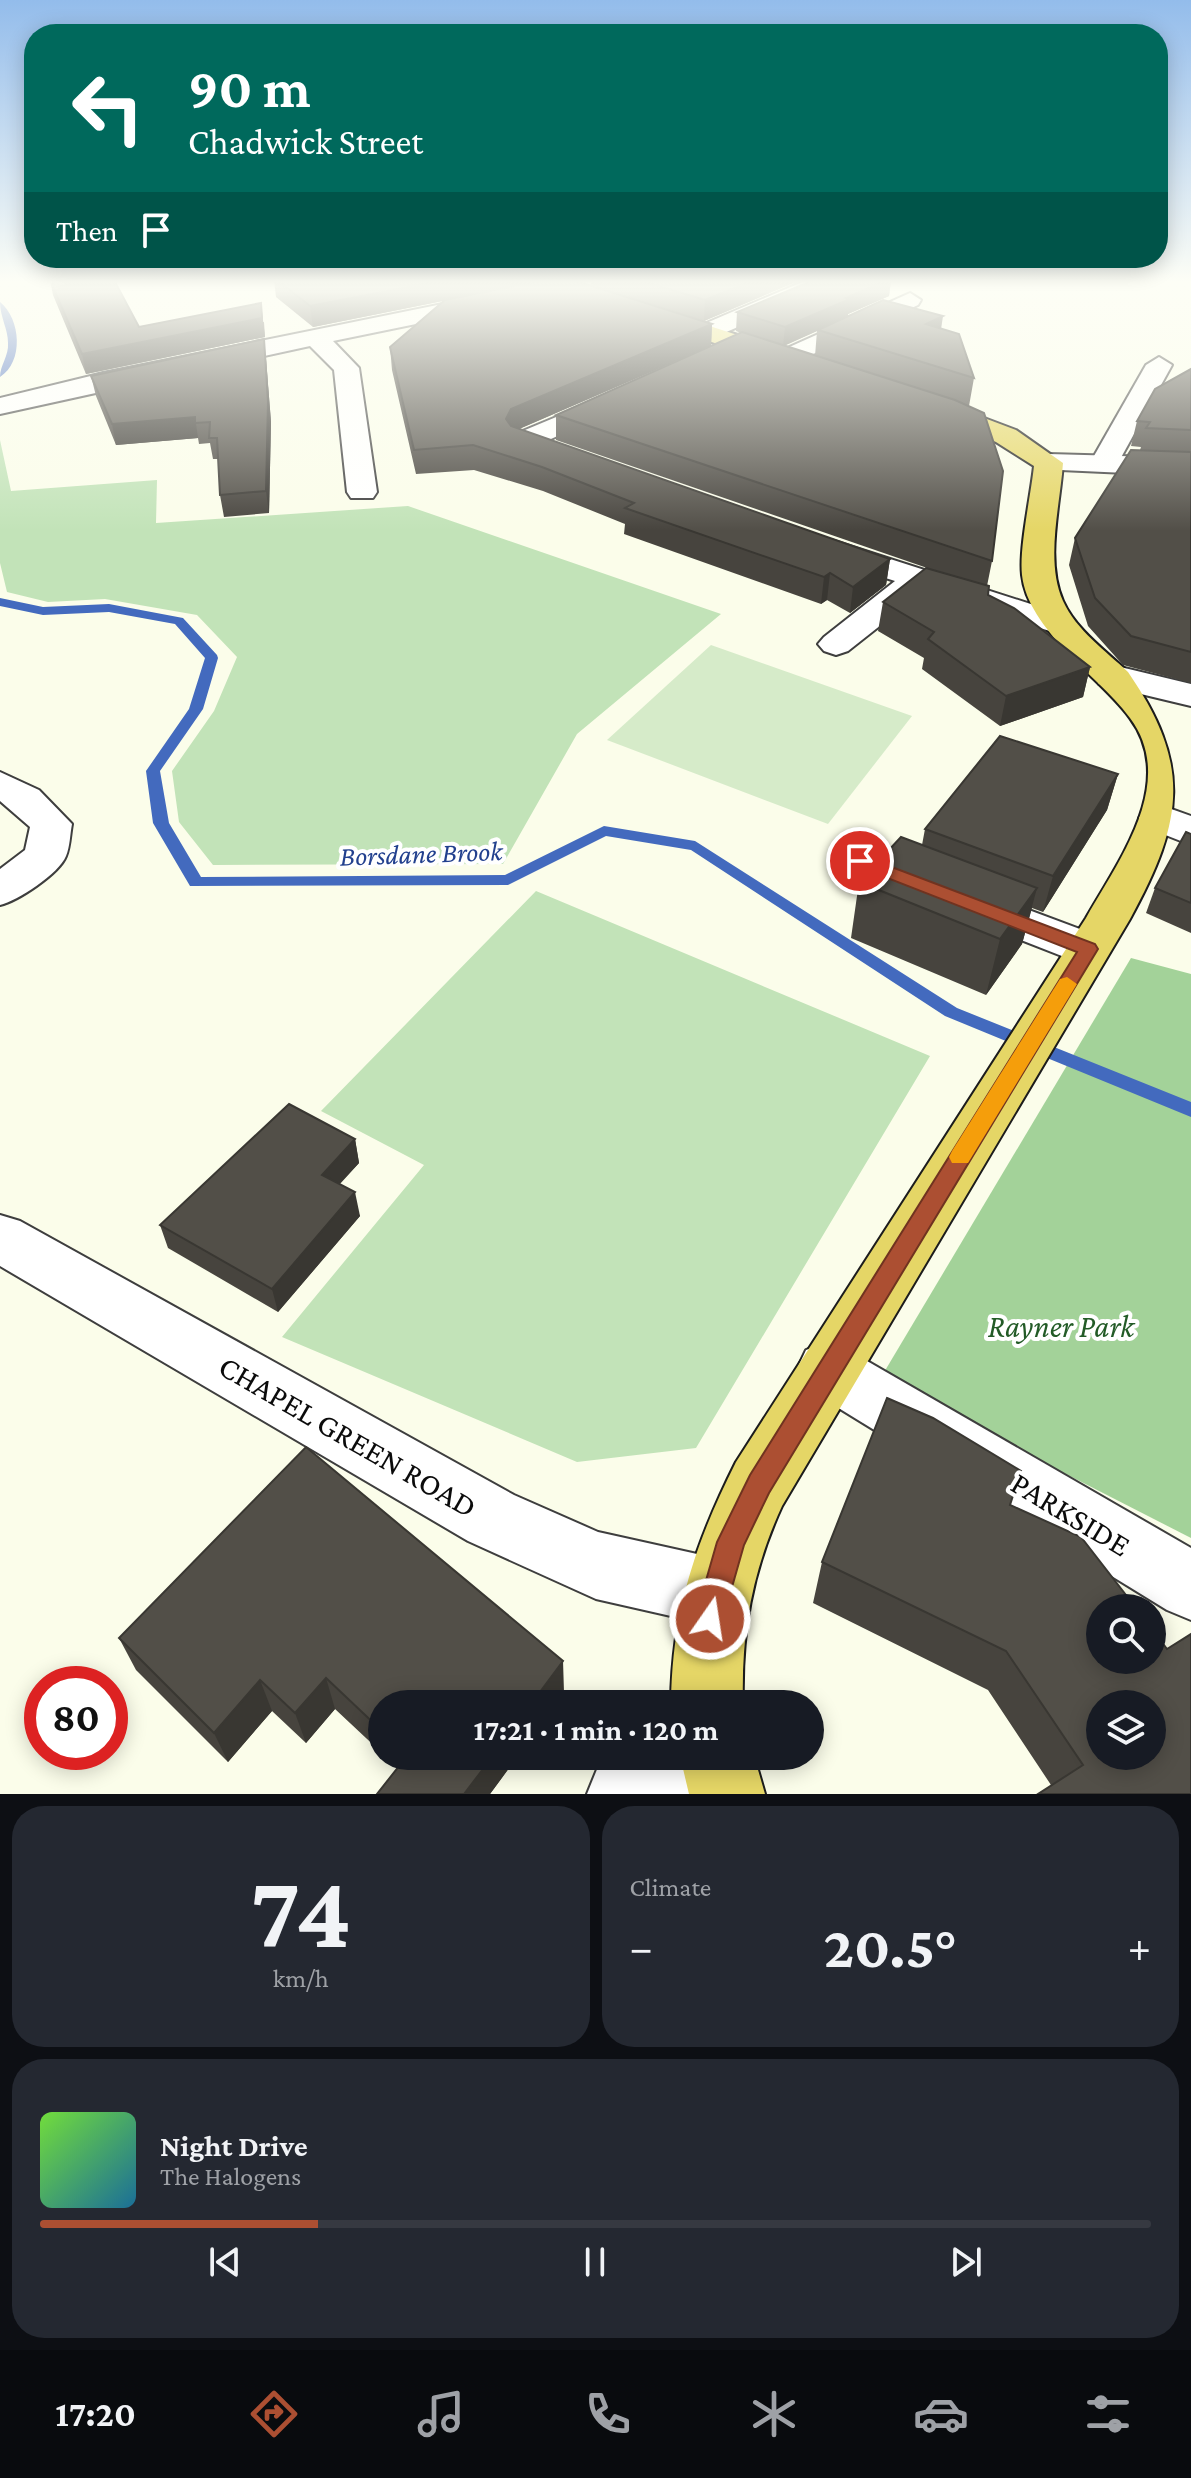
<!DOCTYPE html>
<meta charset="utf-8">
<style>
body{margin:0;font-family:"Crimson Pro",serif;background:#242831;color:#f1f3f6;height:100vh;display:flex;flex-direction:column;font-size:30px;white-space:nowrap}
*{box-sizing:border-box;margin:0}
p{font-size:26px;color:#9ea1a6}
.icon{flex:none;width:44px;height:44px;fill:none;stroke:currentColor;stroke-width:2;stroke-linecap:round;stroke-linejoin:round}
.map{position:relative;height:1794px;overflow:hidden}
.side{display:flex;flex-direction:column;gap:12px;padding:12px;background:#0d0f14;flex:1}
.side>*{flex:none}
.banner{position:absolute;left:24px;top:24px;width:1144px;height:244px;border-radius:32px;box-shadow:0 4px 20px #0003;background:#00695c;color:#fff;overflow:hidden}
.buttons{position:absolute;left:1086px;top:1594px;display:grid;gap:16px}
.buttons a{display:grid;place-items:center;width:80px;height:80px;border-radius:50%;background:#171b24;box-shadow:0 4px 20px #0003;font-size:40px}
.speed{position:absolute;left:24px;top:1666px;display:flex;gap:16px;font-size:40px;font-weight:700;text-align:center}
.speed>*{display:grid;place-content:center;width:104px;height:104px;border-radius:50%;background:#171b24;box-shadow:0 4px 20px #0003;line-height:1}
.speed .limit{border:12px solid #d22;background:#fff;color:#111}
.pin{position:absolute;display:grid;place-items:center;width:68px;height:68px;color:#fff;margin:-34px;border:4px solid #fff;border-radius:50%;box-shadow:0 2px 8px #0007}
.me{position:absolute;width:88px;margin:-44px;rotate:13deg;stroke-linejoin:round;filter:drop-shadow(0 0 6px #0008)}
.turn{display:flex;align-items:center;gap:28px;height:168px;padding:0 32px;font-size:36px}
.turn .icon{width:104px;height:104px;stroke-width:2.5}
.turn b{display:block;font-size:56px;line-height:68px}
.then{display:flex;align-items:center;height:76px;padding:0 32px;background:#0003;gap:16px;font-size:30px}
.big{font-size:60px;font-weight:700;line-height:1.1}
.side .card{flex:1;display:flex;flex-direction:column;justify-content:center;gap:12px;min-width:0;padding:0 28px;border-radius:32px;background:#242831}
.side .dial{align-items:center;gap:0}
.dial b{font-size:104px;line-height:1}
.song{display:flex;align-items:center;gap:24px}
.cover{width:96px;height:96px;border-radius:12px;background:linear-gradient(135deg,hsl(100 70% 55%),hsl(200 70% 35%))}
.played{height:8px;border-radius:4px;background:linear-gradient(90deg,#ac4f32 25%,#363941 25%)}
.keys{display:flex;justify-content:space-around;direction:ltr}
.heat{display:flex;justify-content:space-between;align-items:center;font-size:44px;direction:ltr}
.side .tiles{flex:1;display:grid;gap:12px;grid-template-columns:1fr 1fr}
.card:last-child{grid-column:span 2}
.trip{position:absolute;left:368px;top:1690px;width:456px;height:80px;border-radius:40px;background:#171b24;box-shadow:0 4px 20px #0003;font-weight:700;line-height:80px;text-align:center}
.tabs{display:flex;height:128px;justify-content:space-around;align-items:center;background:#090b0e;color:#9ea1a6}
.tabs .icon{width:56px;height:56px}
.tabs .selected{color:#ac4f32}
.tabs b{font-size:36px;color:#f1f3f6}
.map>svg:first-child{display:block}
</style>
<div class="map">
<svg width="1191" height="1794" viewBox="0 0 1191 1794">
<rect width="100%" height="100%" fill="#fbfdea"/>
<g fill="#c2e3b8">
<polygon points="0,440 11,491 157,480 156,523 408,506 721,614 577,734 503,864 213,865 179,822 172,771 214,711 237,657 197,615 105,599 48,602 7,592 0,563"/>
<polygon points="536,891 930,1056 696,1448 577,1462 282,1337 424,1165 321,1111"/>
</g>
<polygon fill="#a3d299" points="1131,958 1191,974 1191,1538 880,1379"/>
<polygon fill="#d6ebc9" points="711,645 912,716 828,824 607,740"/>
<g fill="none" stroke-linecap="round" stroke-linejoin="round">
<g fill="#436abe" fill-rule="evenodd">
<path d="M0,302C21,319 24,362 0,377C0,365 9,356 8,343C8,329 0,317 0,302Z"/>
<polygon points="0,598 43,607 109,604 183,618 217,655 218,658 203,709 160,771 169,823 201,877 505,875 604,826 695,841 957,1008 1191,1102 1191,1117 945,1016 691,850 606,836 508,885 190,886 153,823 146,771 189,709 205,658 175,624 109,612 43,615 0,606"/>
</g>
<defs>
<g id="minor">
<polygon points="561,280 593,280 590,285 562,294 333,341 359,368 377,492 373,498 351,498 347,492 334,370 310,346 0,414 0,398 103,373"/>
<polygon points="807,280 837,280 834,285 715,337 706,339 694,332 697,327"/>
<polygon points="910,293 921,300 918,305 794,363 776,363 772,358 776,353"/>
<polygon points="1159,357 1172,365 1118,463 1114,469 1094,469 1090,463 1146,365"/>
<polygon points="609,395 618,397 622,403 618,409 533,447 513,447 509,441 513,435"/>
<polygon points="831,540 1071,617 1076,624 1071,631 1059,634 924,591 848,651 836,655 824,651 818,644 824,637 895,581 820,557 815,550 820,543"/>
<polygon points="1112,665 1191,684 1191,706 1099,684 1094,676 1099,668"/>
<path d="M0,772L39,790L72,824C70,834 70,847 66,856C59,874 17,901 0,905V869L25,850L30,827L0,801Z"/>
<polygon points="1160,805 1191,816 1191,845 1145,827 1139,818 1145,809"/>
<polygon points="860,847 1104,938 1111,949 1104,960 1088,965 1072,960 845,871 839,861 845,851"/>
<polygon points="0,1215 20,1221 514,1495 598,1532 715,1558 739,1568 749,1592 739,1616 715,1626 596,1599 468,1541 0,1266"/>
<polygon points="827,1342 848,1350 1191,1548 1191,1620 1167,1610 806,1388 797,1369 806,1350"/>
</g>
<g id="tertiary">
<polygon points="1049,454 1191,458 1191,476 1039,469 1035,463 1039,457"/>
<polygon points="620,1756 753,1756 755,1761 744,1787 728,1794 587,1794 598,1767"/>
</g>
<g id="trunk">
<polygon points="533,280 566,280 794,353 798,358 794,363 776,363 536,285"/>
<path d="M934,399L1016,430L1063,463C1060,506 1045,561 1063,601C1076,630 1106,651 1128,672C1191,764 1185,819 1130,919L782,1506C752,1571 741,1633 743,1704H671C672,1611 695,1544 736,1462L1086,918C1119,860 1178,782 1130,718C1111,692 1084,672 1063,648C1045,628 1025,603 1022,575C1019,548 1031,495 1034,466L996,442L925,413L921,407L925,401Z"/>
<polygon points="680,1756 754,1756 765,1794 689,1794"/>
</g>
</defs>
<use href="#minor" stroke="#3e3e3e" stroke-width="4"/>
<use href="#tertiary" stroke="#3e3e3e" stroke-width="4"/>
<use href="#trunk" stroke="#1c1c1c" stroke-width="4"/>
<use href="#minor" fill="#fff" fill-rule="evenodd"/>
<use href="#tertiary" fill="#fff" fill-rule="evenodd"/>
<use href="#trunk" fill="#e5d666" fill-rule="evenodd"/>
</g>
<g fill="#47443e" fill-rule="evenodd">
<polygon points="50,280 139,327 264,322 265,337 86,374 53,295"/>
<polygon points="274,280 532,280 531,282 712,324 711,346 519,429 890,559 886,585 850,613 827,600 821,604 624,534 625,524 543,491 474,470 416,474 392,370 390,347 443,301 313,327 276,297"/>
<polygon points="593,280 800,280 704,321 593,286"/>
<path d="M814,280H891L889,296L848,314V316L941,328L974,378L969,406L992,561L987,586L988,595L1090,667L1083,697L1000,726L922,669L924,658L878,631L883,602L933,570L556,440V415L741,333L736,331L737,312ZM817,331L815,356L784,346Z"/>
<polygon points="266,359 271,422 269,513 224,517 220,495 218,459 213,459 210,443 199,444 198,438 116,445 96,396 91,376"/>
<polygon points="1191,369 1191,683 1123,665 1088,626 1069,565 1075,538 1140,450 1141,447 1131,446 1137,421"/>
<polygon points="1118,774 1107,810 1043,912 1032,908 1022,944 986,995 851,938 859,882 922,845 925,829"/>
<polygon points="1191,834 1191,933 1146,913 1155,888"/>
<polygon points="355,1139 359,1163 340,1184 360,1216 278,1312 168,1248 160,1225"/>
<polygon points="1010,1505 1191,1794 1051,1785 988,1690 813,1603 822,1562"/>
<polygon points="119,1638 564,1692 556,1704 382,1704 382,1753 335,1709 306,1743 272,1711 228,1762 136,1670"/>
<polygon points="385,1756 518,1756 490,1794 377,1794 398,1768"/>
</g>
<g fill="#393732">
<polygon points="445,280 532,280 531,283 313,327 310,306"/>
<polygon points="754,280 800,280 704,321 705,300"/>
<polygon points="887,280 891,280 889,296 848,314 848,317 818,330 817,331 783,346 785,327"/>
<polygon points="261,303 265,337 86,374 82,354"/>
<polygon points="943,316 939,343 926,324"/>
<polygon points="712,324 711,346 512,432 506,419 511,409"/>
<polygon points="264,339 266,359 271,422 269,513 266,491"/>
<polygon points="195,417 198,438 116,445 112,424"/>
<polygon points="890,559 886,585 850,613 853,587"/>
<polygon points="830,573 827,600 821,604 824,577"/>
<polygon points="1090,667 1083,697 1000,726 1006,696"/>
<polygon points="1118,774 1107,810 1043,912 1053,876"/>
<polygon points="1037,888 1022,944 986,995 1000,939"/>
<polygon points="355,1139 359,1163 326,1198 322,1175"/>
<polygon points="355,1192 360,1216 278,1312 272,1289"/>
<polygon points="563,1661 564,1692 556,1704 531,1704"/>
<polygon points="326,1678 335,1709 306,1743 295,1713"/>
<polygon points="260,1680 272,1711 228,1762 214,1733"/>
<polygon points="493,1756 518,1756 490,1794 464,1794"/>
</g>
<g fill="#524f48" stroke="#393732" stroke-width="2" fill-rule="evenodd">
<polygon points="50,280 114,280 139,327 261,303 262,318 82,354"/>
<polygon points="277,280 445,280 310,306"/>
<polygon points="544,280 573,280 712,324 511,409 506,419 511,426 890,559 853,587 830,573 824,577 625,508 634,503 542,467 473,445 414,450 390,347 445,300"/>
<polygon points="639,280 754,280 705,300"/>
<polygon points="814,280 887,280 846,298 850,299 785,327 737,312"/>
<polygon points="883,300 943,316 926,324 959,334 974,378 818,330"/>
<polygon points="742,332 955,400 984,413 1003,471 992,561 556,415"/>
<polygon points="264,339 268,402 266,491 220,495 217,438 209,438 210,422 195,423 195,417 112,424 91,376"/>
<polygon points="1191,369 1191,430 1146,428 1150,422 1137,421 1155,389"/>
<polygon points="1131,450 1191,452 1191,652 1131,636 1095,598 1075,538"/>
<polygon points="926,568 989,586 988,595 1014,608 1090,667 1006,696 928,639 934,632 883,602"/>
<polygon points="1000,736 1118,774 1053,876 925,829"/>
<polygon points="1186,832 1191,834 1191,903 1155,888"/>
<polygon points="901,837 1037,888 1000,939 859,882"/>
<polygon points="289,1104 355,1139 322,1175 355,1192 272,1289 160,1225"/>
<path d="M887,1398L933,1418L1021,1471L1010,1505L1081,1537L1136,1608H1100V1660H1152V1629L1167,1649L1191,1634V1794H1038L1083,1765L1006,1651L822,1562ZM1100,1704H1152V1756H1100Z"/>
<polygon points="306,1447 563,1661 531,1704 382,1704 382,1731 326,1678 295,1713 260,1680 214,1733 119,1638"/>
<polygon points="407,1756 493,1756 464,1794 377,1794"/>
</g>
<linearGradient id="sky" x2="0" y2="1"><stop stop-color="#93bceb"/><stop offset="0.53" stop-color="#fdfef6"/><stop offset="1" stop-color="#fdfef6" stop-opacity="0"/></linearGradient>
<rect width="1191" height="531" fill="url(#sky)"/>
<polygon fill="#ac4f32" stroke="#703320" stroke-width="2" points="860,855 1095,944 1098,949 769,1493 744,1545 720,1629 710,1634 700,1629 695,1619 717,1542 750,1475 1077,952 854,865 851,861"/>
<polygon fill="#f59e0b" points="1067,977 1077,984 968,1163 952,1163 949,1157 952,1151 1060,979"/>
<g text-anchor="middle" stroke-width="8" stroke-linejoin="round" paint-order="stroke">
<g font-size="28" font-style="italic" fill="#22408e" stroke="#fff">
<text transform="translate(421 853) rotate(-2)" y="10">Borsdane Brook</text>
</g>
<g font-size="32" font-style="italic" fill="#235b27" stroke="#fff">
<text x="1061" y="1337">Rayner Park</text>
</g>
<g font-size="32" fill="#0b0b0b" stroke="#fff">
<text transform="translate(348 1436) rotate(30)" y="11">CHAPEL GREEN ROAD</text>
<text transform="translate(1071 1514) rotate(31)" y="11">PARKSIDE</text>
</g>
</g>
</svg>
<div class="buttons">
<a><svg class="icon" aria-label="search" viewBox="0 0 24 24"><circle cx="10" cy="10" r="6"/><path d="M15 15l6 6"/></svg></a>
<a><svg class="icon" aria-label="layers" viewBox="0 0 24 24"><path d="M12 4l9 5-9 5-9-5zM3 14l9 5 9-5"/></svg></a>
</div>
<div class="speed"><div class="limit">80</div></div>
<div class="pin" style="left:860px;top:861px;background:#d93025"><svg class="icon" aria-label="arrive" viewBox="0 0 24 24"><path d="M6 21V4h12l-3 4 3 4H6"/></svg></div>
<svg class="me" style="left:710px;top:1619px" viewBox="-20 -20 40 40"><circle r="17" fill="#ac4f32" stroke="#fff" stroke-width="3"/><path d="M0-11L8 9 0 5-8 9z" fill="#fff"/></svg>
<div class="trip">17:21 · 1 min · 120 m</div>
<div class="banner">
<div class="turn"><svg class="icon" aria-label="left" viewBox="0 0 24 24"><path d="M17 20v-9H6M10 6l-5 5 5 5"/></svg><div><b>90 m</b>Chadwick Street</div></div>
<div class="then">Then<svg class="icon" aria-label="arrive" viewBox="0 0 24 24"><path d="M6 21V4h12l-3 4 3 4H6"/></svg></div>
</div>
</div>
<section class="side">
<div class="tiles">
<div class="card dial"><b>74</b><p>km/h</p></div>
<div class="card"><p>Climate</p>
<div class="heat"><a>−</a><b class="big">20.5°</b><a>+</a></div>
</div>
<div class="card">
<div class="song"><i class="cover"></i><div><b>Night Drive</b><p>The Halogens</p></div></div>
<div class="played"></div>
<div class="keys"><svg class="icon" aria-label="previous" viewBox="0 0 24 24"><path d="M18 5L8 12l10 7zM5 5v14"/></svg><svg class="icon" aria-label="pause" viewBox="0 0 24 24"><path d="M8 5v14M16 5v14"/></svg><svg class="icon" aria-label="next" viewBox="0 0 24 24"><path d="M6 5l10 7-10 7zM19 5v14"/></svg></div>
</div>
</div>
</section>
<nav class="tabs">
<b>17:20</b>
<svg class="icon selected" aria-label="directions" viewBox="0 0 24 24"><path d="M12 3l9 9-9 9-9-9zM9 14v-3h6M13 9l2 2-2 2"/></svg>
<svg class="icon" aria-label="music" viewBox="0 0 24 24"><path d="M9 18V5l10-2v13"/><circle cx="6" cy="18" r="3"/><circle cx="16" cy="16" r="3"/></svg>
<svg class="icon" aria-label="phone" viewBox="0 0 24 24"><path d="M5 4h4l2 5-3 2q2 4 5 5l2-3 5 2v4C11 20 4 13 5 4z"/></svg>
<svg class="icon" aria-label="climate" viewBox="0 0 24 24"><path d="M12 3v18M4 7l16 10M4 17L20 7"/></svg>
<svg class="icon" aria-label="car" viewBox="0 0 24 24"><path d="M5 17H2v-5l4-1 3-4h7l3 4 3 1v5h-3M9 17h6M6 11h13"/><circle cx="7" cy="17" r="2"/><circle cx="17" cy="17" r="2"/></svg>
<svg class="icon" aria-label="filters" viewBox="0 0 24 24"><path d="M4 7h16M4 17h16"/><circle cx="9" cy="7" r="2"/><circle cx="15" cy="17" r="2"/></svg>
</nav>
